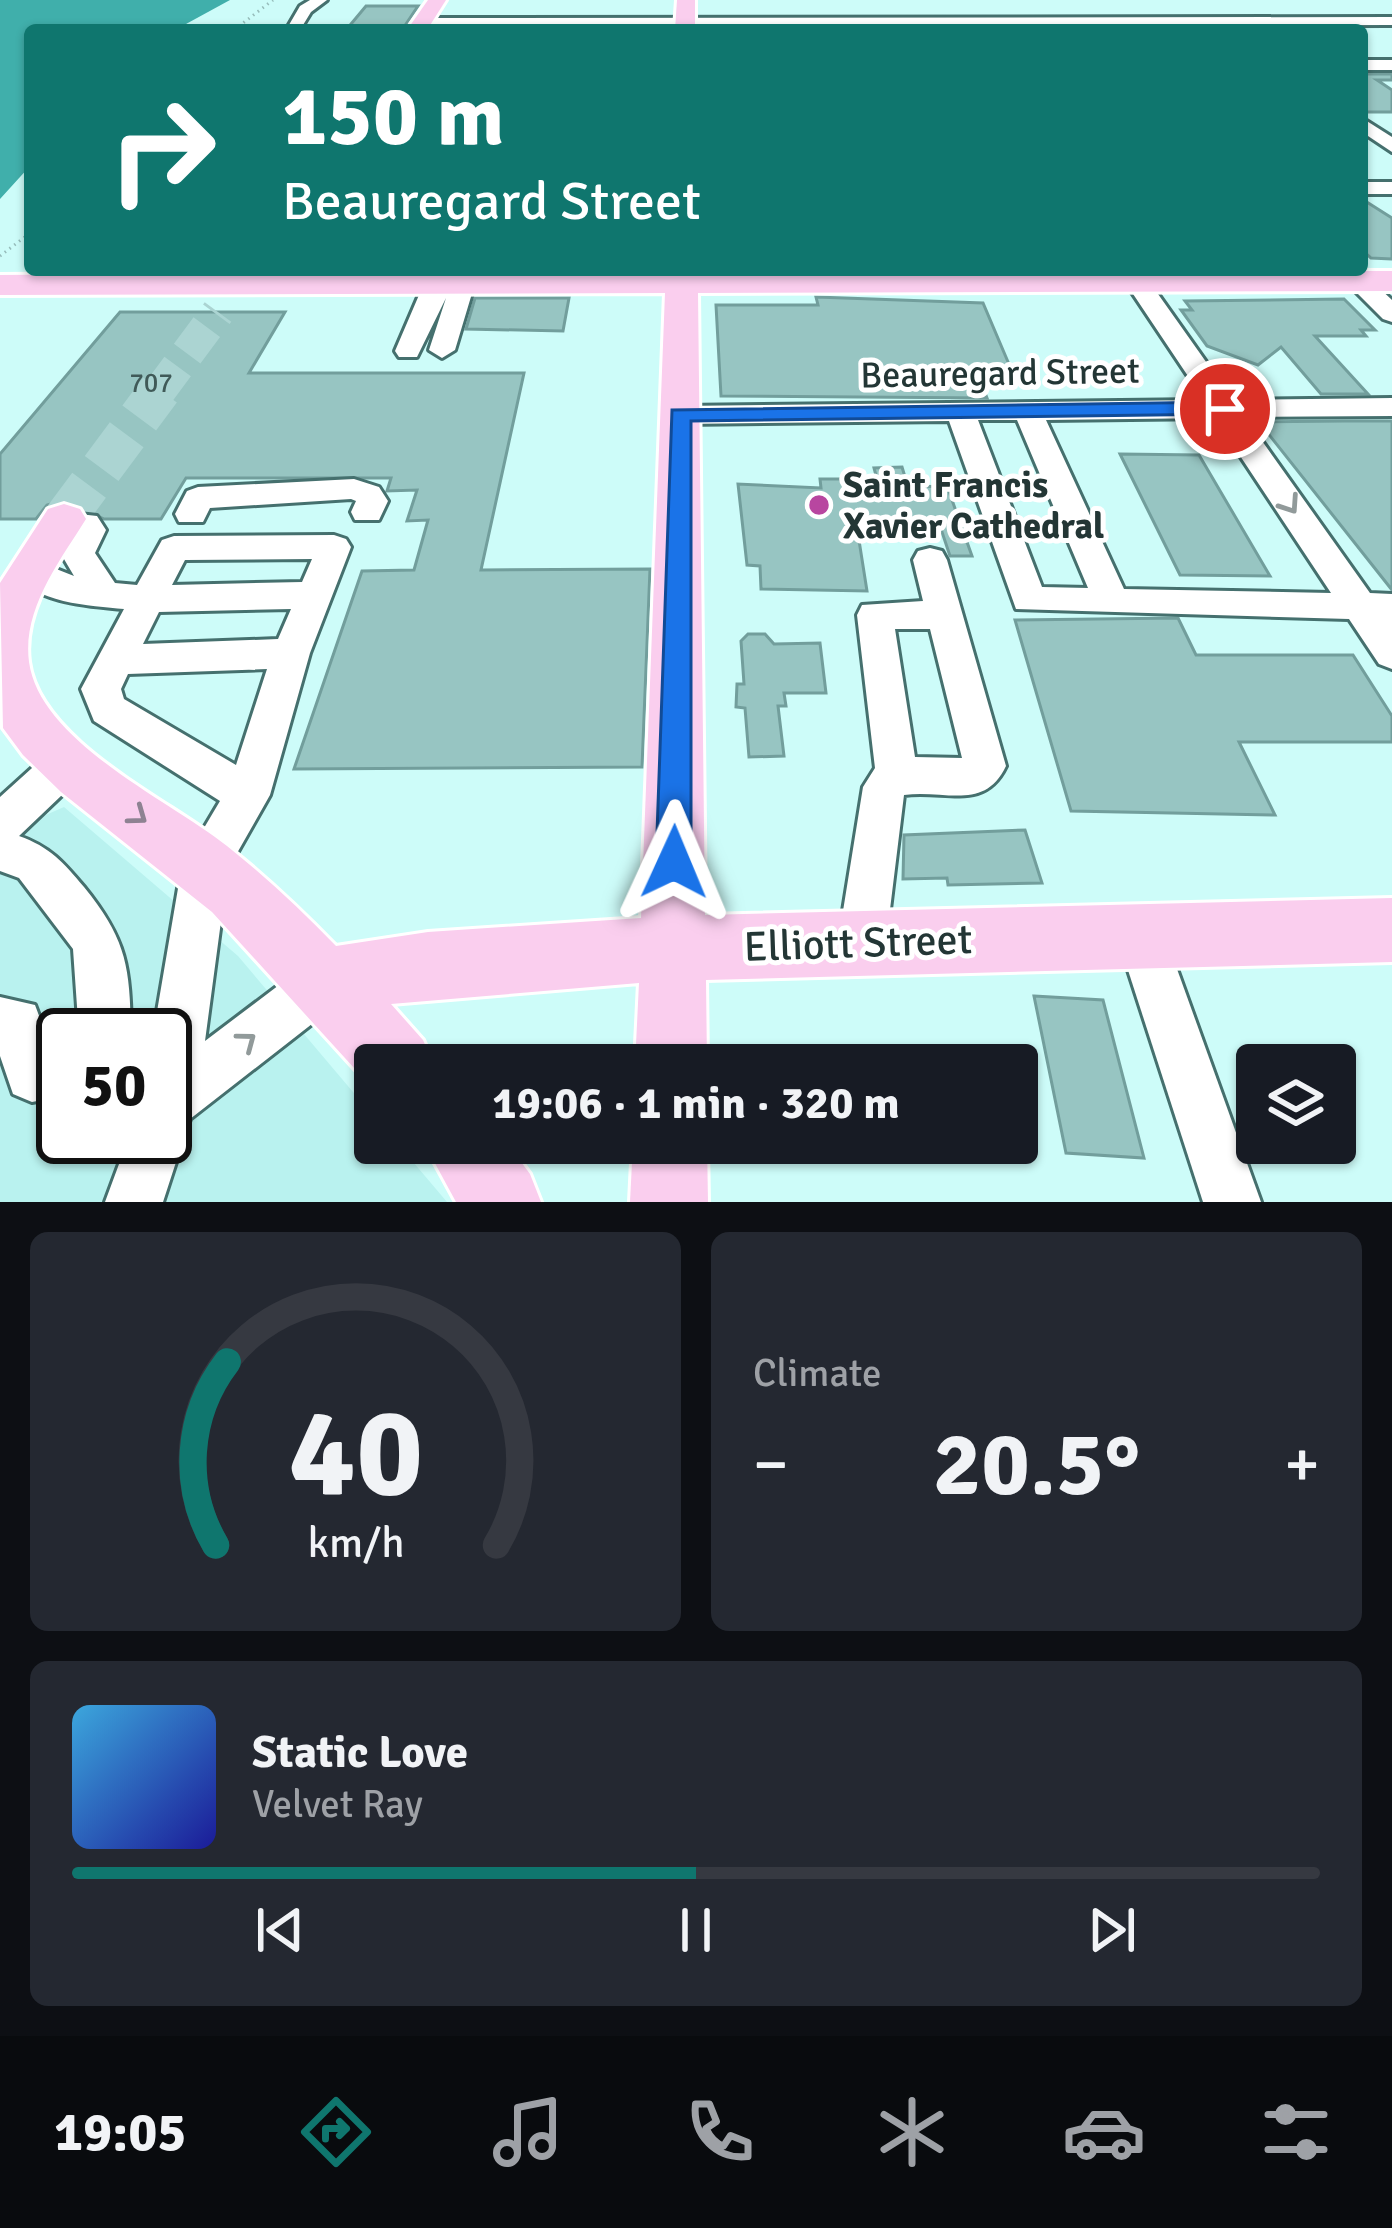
<!DOCTYPE html>
<meta charset="utf-8">
<style>
body{margin:0;font-family:Signika,sans-serif;background:#242831;color:#f1f3f6;height:100vh;display:flex;flex-direction:column;font-size:45px;white-space:nowrap}
*{box-sizing:border-box;margin:0}
p{font-size:39px;color:#9ea1a6}
.icon{flex:none;width:66px;height:66px;fill:none;stroke:currentColor;stroke-width:2;stroke-linecap:round;stroke-linejoin:round}
.map{position:relative;height:1202px;overflow:hidden}
.sheet{display:flex;flex-direction:column;gap:30px;padding:30px;background:#0d0f14;flex:1}
.sheet>*{flex:none}
.top-card{position:absolute;left:24px;top:24px;width:1344px;height:252px;border-radius:12px;box-shadow:0 3px 9px #0004;background:#0f766e;color:#fff;overflow:hidden}
.tools{position:absolute;left:1236px;top:1044px;display:grid;gap:24px}
.tools a{display:grid;place-items:center;width:120px;height:120px;border-radius:12px;background:#171b24;box-shadow:0 3px 9px #0004;font-size:60px}
.speed{position:absolute;left:36px;top:1008px;display:flex;gap:24px;font-size:60px;font-weight:700;text-align:center}
.speed>*{display:grid;place-content:center;width:156px;height:156px;border-radius:50%;background:#171b24;box-shadow:0 3px 9px #0004;line-height:1}
.speed .limit{border:6px solid #111;border-radius:18px;background:#fff;color:#111}
.pin{position:absolute;display:grid;place-items:center;width:102px;height:102px;color:#fff;margin:-51px;border:6px solid #fff;border-radius:50%;box-shadow:0 3px 12px #0007}
.me{position:absolute;width:132px;margin:-66px;rotate:1deg;stroke-linejoin:round;filter:drop-shadow(0 0 9px #0008)}
.turn{display:flex;align-items:center;gap:42px;height:252px;padding:0 60px;font-size:54px}
.turn .icon{width:156px;height:156px;stroke-width:2.5}
.turn b{display:block;font-size:84px;line-height:102px}
.big{font-size:90px;font-weight:700;line-height:1.1}
.sheet .card{flex:1;display:flex;flex-direction:column;justify-content:center;gap:18px;min-width:0;padding:0 42px;border-radius:18px;background:#242831}
.sheet .dial{align-items:center;gap:0}
.dial svg{height:312px;overflow:visible;fill:none;stroke:#363941;stroke-width:7;stroke-linecap:round;text-anchor:middle}
.dial text{fill:#f1f3f6;stroke:none}
.song{display:flex;align-items:center;gap:36px}
.cover{width:144px;height:144px;border-radius:18px;background:linear-gradient(135deg,hsl(200 70% 55%),hsl(240 70% 35%))}
.played{height:12px;border-radius:6px;background:linear-gradient(90deg,#0f766e 50%,#363941 50%)}
.keys{display:flex;justify-content:space-around;direction:ltr}
.heat{display:flex;justify-content:space-between;align-items:center;font-size:66px;direction:ltr}
.sheet .tiles{flex:1;display:grid;gap:30px;grid-template-columns:1fr 1fr}
.card:last-child{grid-column:span 2}
.trip{position:absolute;left:354px;top:1044px;width:684px;height:120px;border-radius:12px;background:#171b24;box-shadow:0 3px 9px #0004;font-weight:700;line-height:120px;text-align:center}
.tab-bar{display:flex;height:192px;justify-content:space-around;align-items:center;background:#090b0e;color:#9ea1a6}
.tab-bar .icon{width:84px;height:84px}
.tab-bar .on{color:#0f766e}
.tab-bar b{font-size:54px;color:#f1f3f6}
.map>svg:first-child{display:block}
</style>
<div class="map">
<svg width="1392" height="1202" viewBox="0 0 1392 1202">
<rect width="100%" height="100%" fill="#cdfcf9"/>
<path fill="#b9f2ef" fill-rule="evenodd" d="M64,807L238,956L375,1118V1143H397L447,1202H0V835ZM63,1035H165V1137H63Z"/>
<polygon fill="#40afab" points="0,0 230,0 175,30 30,30 30,166 0,199"/>
<g fill="#97c5c2" stroke="#729e9c" stroke-width="3">
<polygon points="366,6 418,6 402,30 346,30"/>
<polygon points="1362,74 1392,74 1392,80 1377,80 1392,90 1392,112 1362,112"/>
<polygon points="1362,199 1392,218 1392,259 1371,258 1362,250"/>
<polygon points="816,297 983,303 1011,369 976,369 987,398 721,396 716,305 818,305"/>
<polygon points="475,298 569,298 563,331 466,329"/>
<polygon points="1344,299 1375,330 1361,330 1366,336 1315,336 1368,394 1321,394 1281,347 1258,365 1207,346 1181,310 1192,310 1185,301"/>
<polygon points="120,312 285,312 249,373 524,373 481,570 650,569 642,767 294,769 362,571 414,570 428,520 407,521 417,490 387,491 391,478 186,478 161,519 104,519 65,500 47,505 36,519 0,519 0,454"/>
<polygon points="1344,421 1392,421 1392,590 1259,422"/>
<polygon points="1120,454 1199,455 1270,576 1180,575"/>
<polygon points="902,467 908,487 947,486 972,556 950,556 942,532 858,534 867,591 761,589 760,566 747,565 738,484 821,488 820,479 877,479 874,468"/>
<polygon points="1178,618 1196,655 1353,655 1392,716 1392,742 1239,742 1275,815 1071,811 1015,620"/>
<polygon points="748,634 765,634 774,644 820,643 826,693 784,693 786,706 778,706 784,756 749,757 745,708 736,707 737,684 744,684 741,641"/>
<polygon points="1025,830 1042,883 948,885 947,878 903,879 904,835"/>
<polygon points="1034,996 1103,1000 1144,1158 1066,1153"/>
</g>
<g fill="none" stroke-linecap="round" stroke-linejoin="round">
<polyline stroke="#abd4d2" stroke-width="33" stroke-dasharray="33 16" stroke-linecap="butt" points="158,393 218,312"/>
<polyline stroke="#abd4d2" stroke-width="42" stroke-dasharray="42 21" stroke-linecap="butt" points="64,519 160,390"/>
<defs>
<g id="minor">
<polygon points="310,0 327,0 311,12 300,30 286,30 300,6"/>
<polygon points="1392,17 1392,25 422,26 415,22 422,18"/>
<rect x="1362" y="60" width="30" height="10"/>
<polygon points="1362,118 1392,137 1392,152 1362,132"/>
<rect x="1362" y="182" width="30" height="12"/>
<polygon points="455,270 479,270 455,350 442,358 429,350 446,298 417,357 399,357 395,351 419,295 452,280"/>
<path d="M1117,270H1141L1233,400L1392,398V416L1245,417L1370,593L1392,594V669L1379,664L1349,619L1016,609L949,421L680,424L665,415L680,406L1204,400ZM1215,418L1331,593L1124,589L1046,420ZM978,420H1017L1088,588L1042,587Z"/>
<polygon points="1334,270 1360,270 1392,300 1392,322 1383,319"/>
<polygon points="354,479 379,487 388,501 379,520 355,520 351,512 356,501 351,499 210,508 203,522 179,522 175,514 187,491 198,487"/>
<path d="M61,512L97,516L106,530L95,553L115,583L137,585L162,540L174,536L334,535L346,539L351,547L310,653L270,795L228,869L205,1041L308,963L326,956L344,963L351,981L344,999L190,1119L163,1202H105L129,1137H165V1035H153L182,865L220,801L94,721L81,689L124,609C91,606 32,603 14,571L19,562L31,559L74,576L61,554L70,535L49,531L44,523L49,515ZM312,559L302,582L172,585L185,560ZM291,609L278,639L143,644L159,612ZM267,669L236,765L124,699L121,689L128,674Z"/>
<path d="M930,548L942,551L947,560L1006,766C984,812 945,789 904,795L886,942L879,959L862,966L845,959L838,942L863,787L875,768L857,615L862,605L923,601L913,560L918,551ZM895,629H930L962,758L915,757Z"/>
<path d="M68,744L83,749L89,762L83,775L19,836C50,847 63,862 84,887C127,940 130,967 131,1035H79L73,949L19,878L0,871V797L53,749Z"/>
<polygon points="1140,909 1157,916 1164,933 1261,1202 1203,1202 1116,933 1123,916"/>
<polygon points="0,997 35,1005 50,1045 63,1042 63,1096 32,1102 13,1094 0,1056"/>
</g>
<g id="major">
<polygon points="428,0 446,0 427,30 407,30"/>
<polygon points="677,0 695,0 695,30 675,30"/>
<path d="M666,270L1392,271V291L698,293L705,915L1392,898V962L706,980L707,1065H635L639,983L391,1004L423,1040L434,1065H375V1091L212,912L61,792L23,755L3,728L0,583L48,509L64,504L80,509L86,519C60,561 22,609 29,662C40,742 169,800 227,846C266,877 302,911 336,946L428,932L641,918L665,293L0,295V275Z"/>
<polygon points="424,1143 507,1143 530,1174 541,1202 456,1202"/>
<polygon points="633,1143 707,1143 708,1202 630,1202"/>
</g>
</defs>
<use href="#minor" stroke="#45706e" stroke-width="6"/>
<use href="#major" stroke="#fff" stroke-width="6"/>
<g stroke="#96bcba" stroke-width="3" stroke-dasharray="1.5 4.5" stroke-linecap="butt">
<polyline points="234,30 273,0"/>
<polyline points="0,256 30,233"/>
</g>
<use href="#minor" fill="#fff" fill-rule="evenodd"/>
<use href="#major" fill="#faceee" fill-rule="evenodd"/>
</g>
<defs><path id="oneway-chevron" d="M-2-3.5L2.5 0L-2 3.5" fill="none" stroke-width="1.6" stroke-linecap="round" stroke-linejoin="round" transform="scale(3)"/></defs>
<g stroke="#919a9a">
<use href="#oneway-chevron" transform="translate(1290 505) rotate(56)"/>
<use href="#oneway-chevron" transform="translate(247 1041) rotate(-37)"/>
</g>
<use stroke="#8e8292" href="#oneway-chevron" transform="translate(138 816) rotate(36)"/>
<polygon fill="#1a73e8" stroke="#114b97" stroke-width="3" points="1225,402 1236,409 1232,414 691,421 691,862 686,873 674,878 662,873 656,862 672,410"/>
<circle fill="#b846a0" stroke="#fff" stroke-width="4.5" cx="819" cy="505" r="12"/>
<g text-anchor="middle" stroke-width="10" stroke-linejoin="round" paint-order="stroke">
<g font-size="27" fill="#405a58">
<text x="151" y="392">707</text>
</g>
<g font-size="36" fill="#233635" stroke="#fff">
<text transform="translate(1000 372) rotate(-1)" y="13">Beauregard Street</text>
</g>
<g font-size="36" font-weight="bold" fill="#233635" stroke="#fff" text-anchor="start">
<text x="843" y="497">Saint Francis<tspan x="843" dy="41">Xavier Cathedral</tspan></text>
</g>
<g font-size="42" fill="#233635" stroke="#fff">
<text transform="translate(858 942) rotate(-2)" y="15">Elliott Street</text>
</g>
</g>
</svg>
<div class="tools">
<a><svg class="icon" aria-label="layers" viewBox="0 0 24 24"><path d="M12 4l9 5-9 5-9-5zM3 14l9 5 9-5"/></svg></a>
</div>
<div class="speed"><div class="limit">50</div></div>
<div class="pin" style="left:1225px;top:409px;background:#d93025"><svg class="icon" aria-label="arrive" viewBox="0 0 24 24"><path d="M6 21V4h12l-3 4 3 4H6"/></svg></div>
<svg class="me" style="left:674px;top:862px" viewBox="-20 -20 40 40"><path d="M0-17L14 15 0 8-14 15z" fill="#1a73e8" stroke="#fff" stroke-width="4"/></svg>
<div class="trip">19:06 · 1 min · 320 m</div>
<div class="top-card">
<div class="turn"><svg class="icon" aria-label="right" viewBox="0 0 24 24"><path d="M7 20v-9h11M14 6l5 5-5 5"/></svg><div><b>150 m</b>Beauregard Street</div></div>
</div>
</div>
<section class="sheet">
<div class="tiles">
<div class="card dial"><svg viewBox="0 0 100 80">
<path d="M14 69A42 42 0 1 1 86 69"/>
<path d="M14 69A42 42 0 0 1 17 22" stroke="#0f766e"/>
<text x="50" y="56" font-size="32" font-weight="700">40</text>
<text x="50" y="72" font-size="11">km/h</text>
</svg></div>
<div class="card"><p>Climate</p>
<div class="heat"><a>−</a><b class="big">20.5°</b><a>+</a></div>
</div>
<div class="card">
<div class="song"><i class="cover"></i><div><b>Static Love</b><p>Velvet Ray</p></div></div>
<div class="played"></div>
<div class="keys"><svg class="icon" aria-label="previous" viewBox="0 0 24 24"><path d="M18 5L8 12l10 7zM5 5v14"/></svg><svg class="icon" aria-label="pause" viewBox="0 0 24 24"><path d="M8 5v14M16 5v14"/></svg><svg class="icon" aria-label="next" viewBox="0 0 24 24"><path d="M6 5l10 7-10 7zM19 5v14"/></svg></div>
</div>
</div>
</section>
<nav class="tab-bar">
<b>19:05</b>
<svg class="icon on" aria-label="directions" viewBox="0 0 24 24"><path d="M12 3l9 9-9 9-9-9zM9 14v-3h6M13 9l2 2-2 2"/></svg>
<svg class="icon" aria-label="music" viewBox="0 0 24 24"><path d="M9 18V5l10-2v13"/><circle cx="6" cy="18" r="3"/><circle cx="16" cy="16" r="3"/></svg>
<svg class="icon" aria-label="phone" viewBox="0 0 24 24"><path d="M5 4h4l2 5-3 2q2 4 5 5l2-3 5 2v4C11 20 4 13 5 4z"/></svg>
<svg class="icon" aria-label="climate" viewBox="0 0 24 24"><path d="M12 3v18M4 7l16 10M4 17L20 7"/></svg>
<svg class="icon" aria-label="car" viewBox="0 0 24 24"><path d="M5 17H2v-5l4-1 3-4h7l3 4 3 1v5h-3M9 17h6M6 11h13"/><circle cx="7" cy="17" r="2"/><circle cx="17" cy="17" r="2"/></svg>
<svg class="icon" aria-label="filters" viewBox="0 0 24 24"><path d="M4 7h16M4 17h16"/><circle cx="9" cy="7" r="2"/><circle cx="15" cy="17" r="2"/></svg>
</nav>
